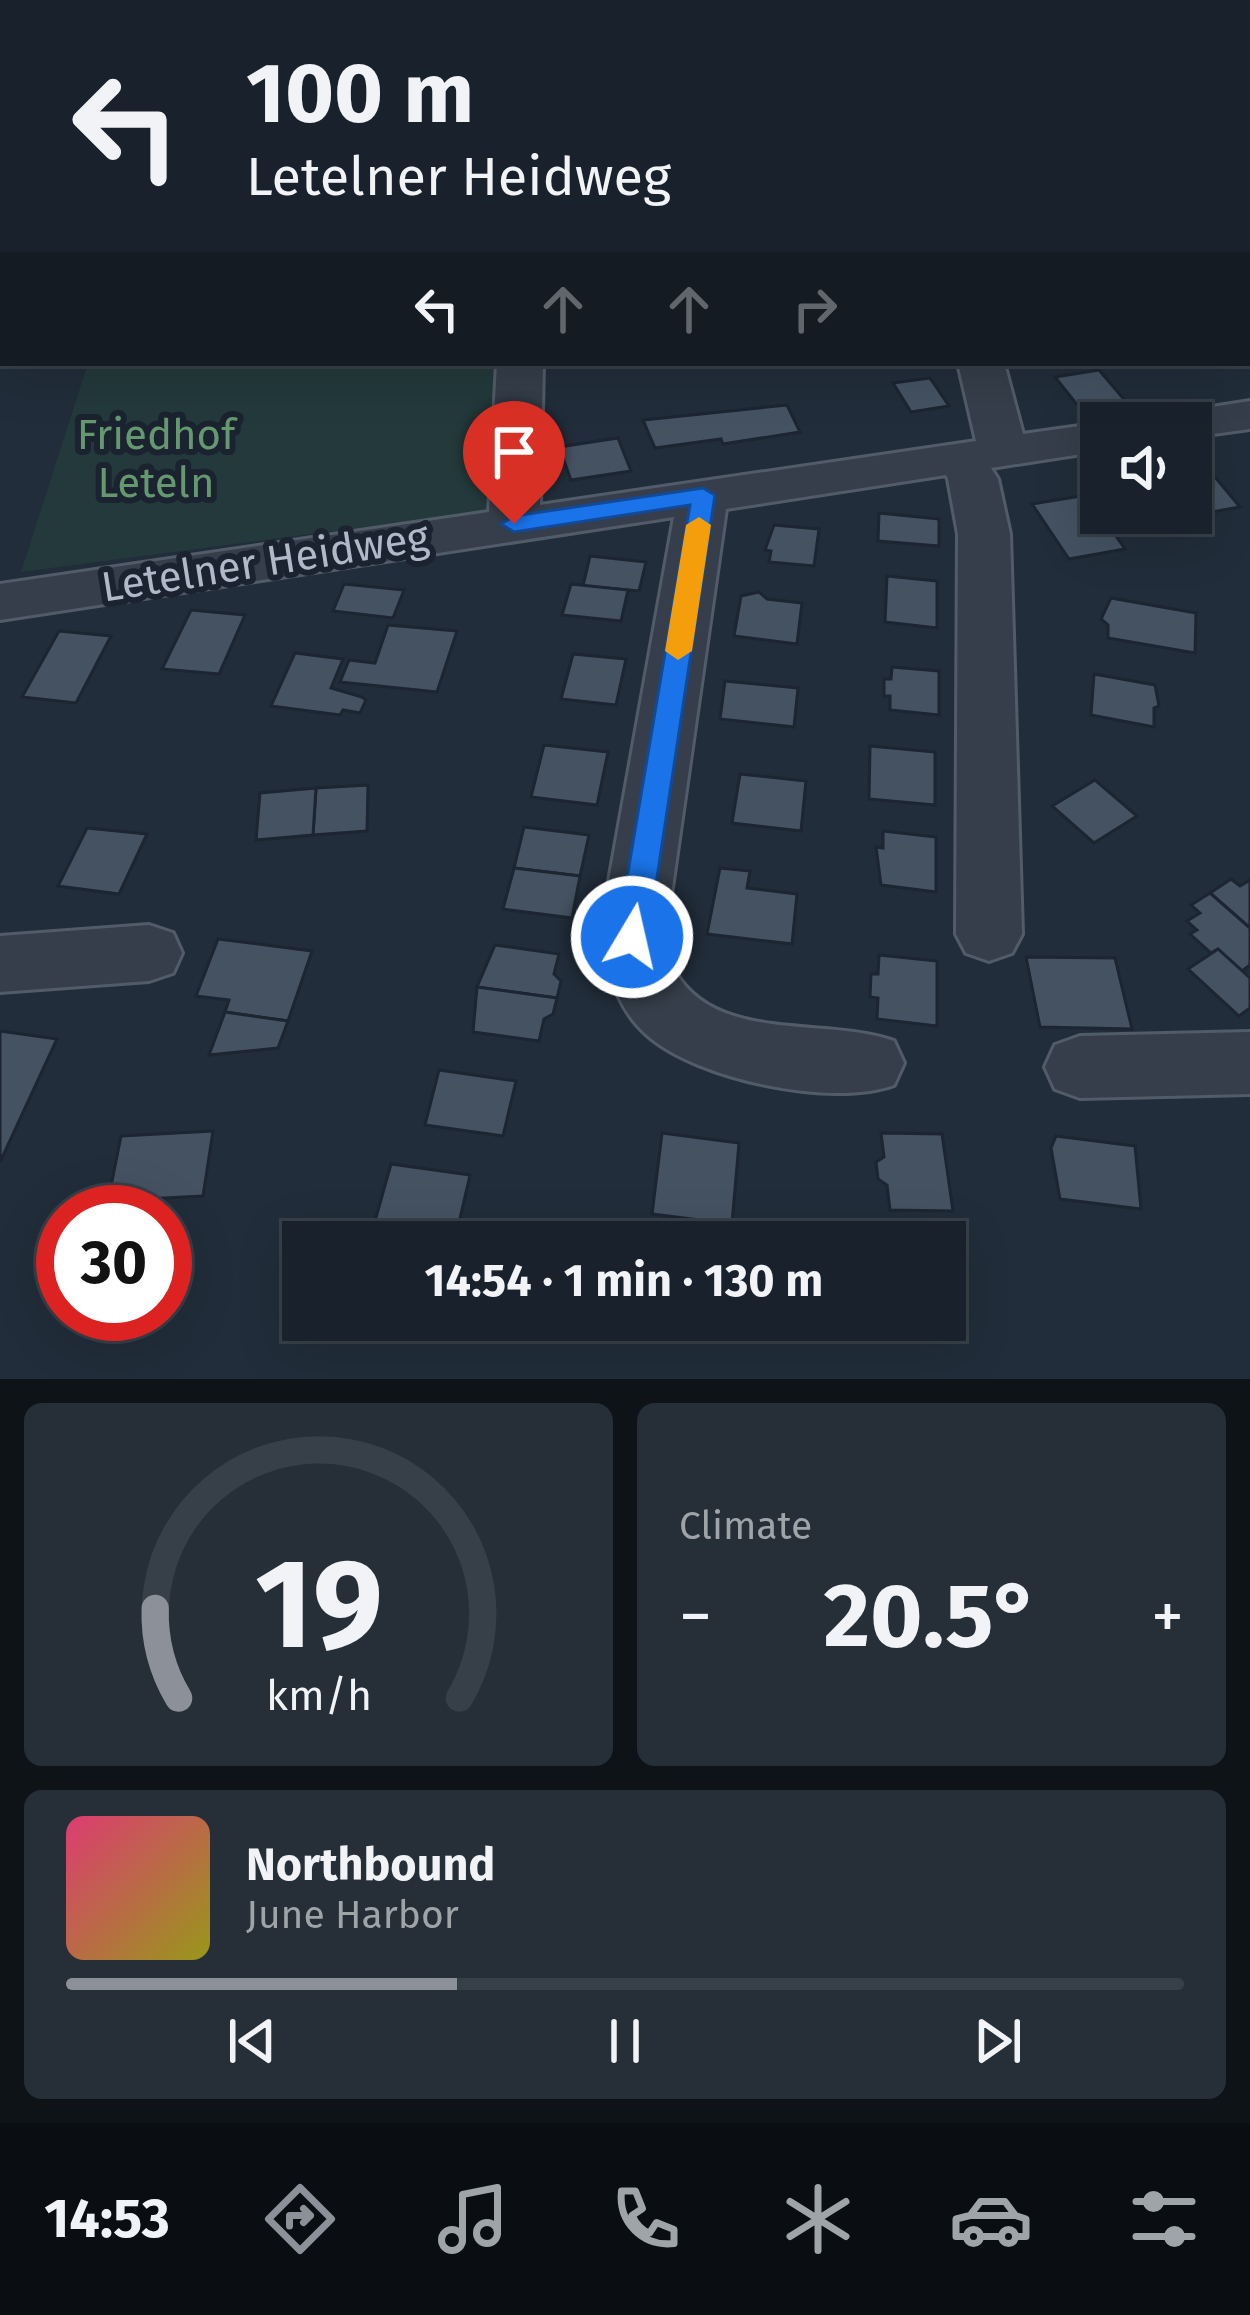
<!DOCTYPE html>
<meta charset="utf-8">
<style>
body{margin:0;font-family:"Fira Sans",sans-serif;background:#262f38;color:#f1f3f6;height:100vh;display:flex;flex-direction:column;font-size:45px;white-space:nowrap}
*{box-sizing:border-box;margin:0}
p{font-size:39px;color:#9fa4a9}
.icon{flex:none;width:66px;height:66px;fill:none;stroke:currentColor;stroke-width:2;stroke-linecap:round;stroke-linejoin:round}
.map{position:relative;height:1379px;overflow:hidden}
.drawer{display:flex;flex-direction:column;gap:24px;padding:24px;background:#0e1318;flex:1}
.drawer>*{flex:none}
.guide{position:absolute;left:0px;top:0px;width:1251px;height:366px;box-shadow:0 12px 48px #0002,0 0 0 3px #373f48;background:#19222c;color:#f1f3f6;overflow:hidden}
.controls{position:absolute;left:1080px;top:402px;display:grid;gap:24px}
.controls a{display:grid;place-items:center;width:132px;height:132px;border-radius:0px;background:#19222c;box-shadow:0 12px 48px #0002,0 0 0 3px #373f48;font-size:60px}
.speed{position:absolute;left:36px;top:1185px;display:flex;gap:24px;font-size:60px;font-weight:700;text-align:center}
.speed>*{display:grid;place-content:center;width:156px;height:156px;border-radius:50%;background:#19222c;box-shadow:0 12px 48px #0002,0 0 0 3px #373f48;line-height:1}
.speed .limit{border:18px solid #d22;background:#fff;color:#111}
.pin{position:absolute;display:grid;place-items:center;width:102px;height:102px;color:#fff;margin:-123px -51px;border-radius:50% 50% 50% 0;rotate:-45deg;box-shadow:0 0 12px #0007}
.pin .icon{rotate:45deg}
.me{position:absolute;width:132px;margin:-66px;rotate:9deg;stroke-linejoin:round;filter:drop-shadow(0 0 9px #0008)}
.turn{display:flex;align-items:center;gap:42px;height:252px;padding:0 48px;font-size:54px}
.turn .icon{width:156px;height:156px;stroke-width:2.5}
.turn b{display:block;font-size:84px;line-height:102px}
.lanes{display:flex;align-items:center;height:114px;padding:0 48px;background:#0003;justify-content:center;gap:60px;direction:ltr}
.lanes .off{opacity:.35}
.big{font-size:90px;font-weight:700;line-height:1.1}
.drawer .card{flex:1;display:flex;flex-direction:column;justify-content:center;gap:18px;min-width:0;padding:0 42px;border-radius:18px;background:#262f38}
.drawer .dial{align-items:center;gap:0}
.dial svg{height:312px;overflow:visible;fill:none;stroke:#373f48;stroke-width:7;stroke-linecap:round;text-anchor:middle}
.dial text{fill:#f1f3f6;stroke:none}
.song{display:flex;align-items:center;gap:36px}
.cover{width:144px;height:144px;border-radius:18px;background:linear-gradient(135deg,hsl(340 70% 55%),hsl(60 70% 35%))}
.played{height:12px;border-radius:6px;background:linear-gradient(90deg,#8c9099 35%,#373f48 35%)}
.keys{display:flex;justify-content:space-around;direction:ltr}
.heat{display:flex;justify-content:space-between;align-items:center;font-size:66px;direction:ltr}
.drawer .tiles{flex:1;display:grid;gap:24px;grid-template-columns:1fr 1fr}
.card:last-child{grid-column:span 2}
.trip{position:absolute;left:282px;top:1221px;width:684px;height:120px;border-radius:0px;background:#19222c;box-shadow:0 12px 48px #0002,0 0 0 3px #373f48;font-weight:700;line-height:120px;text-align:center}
.tab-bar{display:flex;height:192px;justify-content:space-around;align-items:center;background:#0a0e12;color:#9fa4a9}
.tab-bar .icon{width:84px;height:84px}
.tab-bar .current{color:#8c9099}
.tab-bar b{font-size:54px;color:#f1f3f6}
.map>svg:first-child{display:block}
</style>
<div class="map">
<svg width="1250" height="1379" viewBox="0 0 1250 1379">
<rect width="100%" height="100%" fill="#212d3a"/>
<polygon fill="#23393b" points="88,363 510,363 502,509 21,572"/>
<g fill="#445262" stroke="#1c2531" stroke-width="3">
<polygon points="591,0 735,0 589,3"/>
<polygon points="1099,370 1128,404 1082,411 1055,377"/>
<polygon points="930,378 949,406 911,412 893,383"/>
<polygon points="787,405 800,432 723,444 721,439 655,448 643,420"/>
<polygon points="618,438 631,471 571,480 559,447"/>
<polygon points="1215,477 1240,507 1200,514 1191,503 1191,480"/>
<polygon points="1087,495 1125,549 1069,559 1032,504"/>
<polygon points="879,513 939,519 939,546 878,541"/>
<polygon points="774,525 819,529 814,566 769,562 771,551 765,550"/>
<polygon points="590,556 646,562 639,591 583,586"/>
<polygon points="887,576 937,581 937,628 885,622"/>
<polygon points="344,584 404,590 393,618 333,611"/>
<polygon points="571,584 628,590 621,621 562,615"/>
<polygon points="759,592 767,599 802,603 797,644 734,636 741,596"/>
<polygon points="1111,598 1196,613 1195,653 1108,638 1108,625 1101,619"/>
<polygon points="191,610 245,615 219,674 162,669"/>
<polygon points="388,625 457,631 437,692 340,682 349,660 375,663"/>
<polygon points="59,631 111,636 76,703 22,697"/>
<polygon points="295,653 343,659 331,688 362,697 366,700 360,713 343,710 340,715 271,706"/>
<polygon points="573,654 626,659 616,705 561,699"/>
<polygon points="892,667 939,671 939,715 890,710 890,696 884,696 884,679 891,679"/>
<polygon points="1094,674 1155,685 1159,706 1154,708 1154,727 1091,715"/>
<polygon points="725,681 798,688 794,727 720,719"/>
<polygon points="544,745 608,752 597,805 531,797"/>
<polygon points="870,746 935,752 935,805 869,799"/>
<polygon points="740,774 806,781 801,831 732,823"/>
<polygon points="1095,780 1137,816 1094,843 1052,806"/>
<polygon points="368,785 367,831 313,835 316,788"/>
<polygon points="316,788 313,835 256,840 260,793"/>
<polygon points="524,827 589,835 580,876 514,868"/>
<polygon points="87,828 147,834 119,894 58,886"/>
<polygon points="883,831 936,837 936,892 881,885 876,847 883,848"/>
<polygon points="514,868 580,876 572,918 503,909"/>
<polygon points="720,868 750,871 747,888 797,894 792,944 707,934"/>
<polygon points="1231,879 1240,886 1250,880 1250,928 1210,893"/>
<polygon points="1210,893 1250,928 1250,965 1242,971 1218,949 1211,953 1190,934 1197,930 1187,921 1200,913 1191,905"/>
<polygon points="218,939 312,951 288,1021 225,1012 229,1000 196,996"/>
<polygon points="495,945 559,954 554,974 561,981 557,998 477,987"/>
<polygon points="1218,949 1250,978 1250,1008 1239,1016 1188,969"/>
<polygon points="879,955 937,961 937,1026 877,1019 878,998 870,997 871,974 878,974"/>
<polygon points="1026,957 1115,958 1132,1029 1040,1027"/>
<polygon points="477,987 557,998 553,1014 544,1019 539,1041 473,1032"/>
<polygon points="225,1012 288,1021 278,1048 209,1055"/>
<polygon points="0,1031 57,1039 0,1162"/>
<polygon points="439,1070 516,1081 503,1136 425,1125"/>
<polygon points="213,1131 203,1196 108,1201 121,1136"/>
<polygon points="662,1133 739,1143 732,1224 652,1214"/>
<polygon points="881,1133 942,1134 953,1211 890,1210 887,1185 878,1179 876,1162 884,1157"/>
<polygon points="1056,1136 1135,1146 1141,1209 1060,1199 1051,1148"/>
<polygon points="391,1164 470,1175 455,1240 373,1228"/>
</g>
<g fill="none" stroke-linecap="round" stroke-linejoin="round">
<defs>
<g id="minor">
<polygon points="1128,0 1161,0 1163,3 1130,3"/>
<polygon points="1173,0 1230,0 1232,3 1175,3"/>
<polygon points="3,83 3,109 0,110 0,84"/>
<rect x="1248" y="136" width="2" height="25"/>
<rect x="0" y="164" width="3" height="24"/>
<path d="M497,363H543L540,505L976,441L958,363H1004L1023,434L1101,423H1103L1101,451L991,468L998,479L1010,534L1022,934L1012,953L989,961L966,953L956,934L958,534L948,479L946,475L726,509L665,937C669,948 670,963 676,973C718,1044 829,1017 894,1041L904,1063L894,1085C833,1108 696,1079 647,1035C617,1009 610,973 599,937L674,517L0,620V584L489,512Z"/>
<polygon points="1250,401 1250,429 1191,437 1191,423 1167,423 1174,413"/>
<polygon points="149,925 173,933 182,953 173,973 149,981 0,992 0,936"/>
<polygon points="1250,1032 1250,1094 1080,1098 1055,1089 1045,1067 1055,1045 1080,1036"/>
</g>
</defs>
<use href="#minor" stroke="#525c68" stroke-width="6"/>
<use href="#minor" fill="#353e4a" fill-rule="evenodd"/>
</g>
<polygon fill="#1a73e8" stroke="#114b97" stroke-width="3" points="703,488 715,495 648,937 644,946 632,950 621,946 617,937 690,505 514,532 501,524 514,516"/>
<polygon fill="#f59e0b" points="699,517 711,525 692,651 678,660 665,651 686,525"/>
<g text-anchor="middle" stroke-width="12" stroke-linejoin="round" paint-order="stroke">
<g font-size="42" fill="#669870" stroke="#1a232f">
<text x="156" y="449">Friedhof<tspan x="156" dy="48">Leteln</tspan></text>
</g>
<g font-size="42" fill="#afb9c7" stroke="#1a232f">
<text transform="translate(265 561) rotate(-9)" y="15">Letelner Heidweg</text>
</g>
</g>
</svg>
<div class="controls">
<a><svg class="icon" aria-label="sound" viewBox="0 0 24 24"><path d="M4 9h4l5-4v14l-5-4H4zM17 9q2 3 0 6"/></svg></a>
</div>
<div class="speed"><div class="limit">30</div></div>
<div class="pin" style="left:514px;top:524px;background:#d93025"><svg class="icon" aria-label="arrive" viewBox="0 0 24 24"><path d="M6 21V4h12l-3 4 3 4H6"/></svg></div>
<svg class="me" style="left:632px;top:937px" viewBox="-20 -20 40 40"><circle r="17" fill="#1a73e8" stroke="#fff" stroke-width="3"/><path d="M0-11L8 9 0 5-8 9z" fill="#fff"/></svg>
<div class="trip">14:54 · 1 min · 130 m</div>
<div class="guide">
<div class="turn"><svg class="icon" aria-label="left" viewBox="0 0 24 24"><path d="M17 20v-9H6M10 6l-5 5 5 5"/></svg><div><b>100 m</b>Letelner Heidweg</div></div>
<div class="lanes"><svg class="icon" aria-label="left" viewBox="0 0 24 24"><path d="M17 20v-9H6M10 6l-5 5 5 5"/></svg><svg class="icon off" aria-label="ahead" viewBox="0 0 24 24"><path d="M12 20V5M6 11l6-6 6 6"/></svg><svg class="icon off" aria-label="ahead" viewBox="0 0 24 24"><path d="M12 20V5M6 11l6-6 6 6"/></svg><svg class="icon off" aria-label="right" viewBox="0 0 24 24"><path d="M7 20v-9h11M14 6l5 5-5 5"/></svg></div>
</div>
</div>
<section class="drawer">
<div class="tiles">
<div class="card dial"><svg viewBox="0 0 100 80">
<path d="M14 69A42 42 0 1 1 86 69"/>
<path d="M14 69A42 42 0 0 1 8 46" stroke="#8c9099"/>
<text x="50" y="56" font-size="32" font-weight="700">19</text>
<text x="50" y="72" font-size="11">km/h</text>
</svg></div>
<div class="card"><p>Climate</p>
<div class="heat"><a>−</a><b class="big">20.5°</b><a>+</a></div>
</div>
<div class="card">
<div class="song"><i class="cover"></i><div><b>Northbound</b><p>June Harbor</p></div></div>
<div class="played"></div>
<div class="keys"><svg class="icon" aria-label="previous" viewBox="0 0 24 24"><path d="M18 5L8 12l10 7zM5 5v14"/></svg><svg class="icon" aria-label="pause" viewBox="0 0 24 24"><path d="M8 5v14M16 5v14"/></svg><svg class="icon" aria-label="next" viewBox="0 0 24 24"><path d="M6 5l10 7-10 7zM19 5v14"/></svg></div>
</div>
</div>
</section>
<nav class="tab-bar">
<b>14:53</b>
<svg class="icon current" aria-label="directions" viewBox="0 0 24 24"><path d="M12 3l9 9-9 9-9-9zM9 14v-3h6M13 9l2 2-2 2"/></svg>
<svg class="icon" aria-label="music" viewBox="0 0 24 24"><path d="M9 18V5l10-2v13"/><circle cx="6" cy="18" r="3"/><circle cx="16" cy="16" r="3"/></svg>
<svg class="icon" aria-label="phone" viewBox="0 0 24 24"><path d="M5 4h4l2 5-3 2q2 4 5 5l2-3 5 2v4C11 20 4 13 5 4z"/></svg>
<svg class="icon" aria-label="climate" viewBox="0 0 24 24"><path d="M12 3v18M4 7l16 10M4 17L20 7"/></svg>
<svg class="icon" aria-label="car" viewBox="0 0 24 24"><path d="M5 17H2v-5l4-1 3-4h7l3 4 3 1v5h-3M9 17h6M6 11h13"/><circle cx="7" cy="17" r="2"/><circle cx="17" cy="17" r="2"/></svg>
<svg class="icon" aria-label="filters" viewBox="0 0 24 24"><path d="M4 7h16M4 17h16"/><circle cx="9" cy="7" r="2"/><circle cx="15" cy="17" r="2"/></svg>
</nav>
